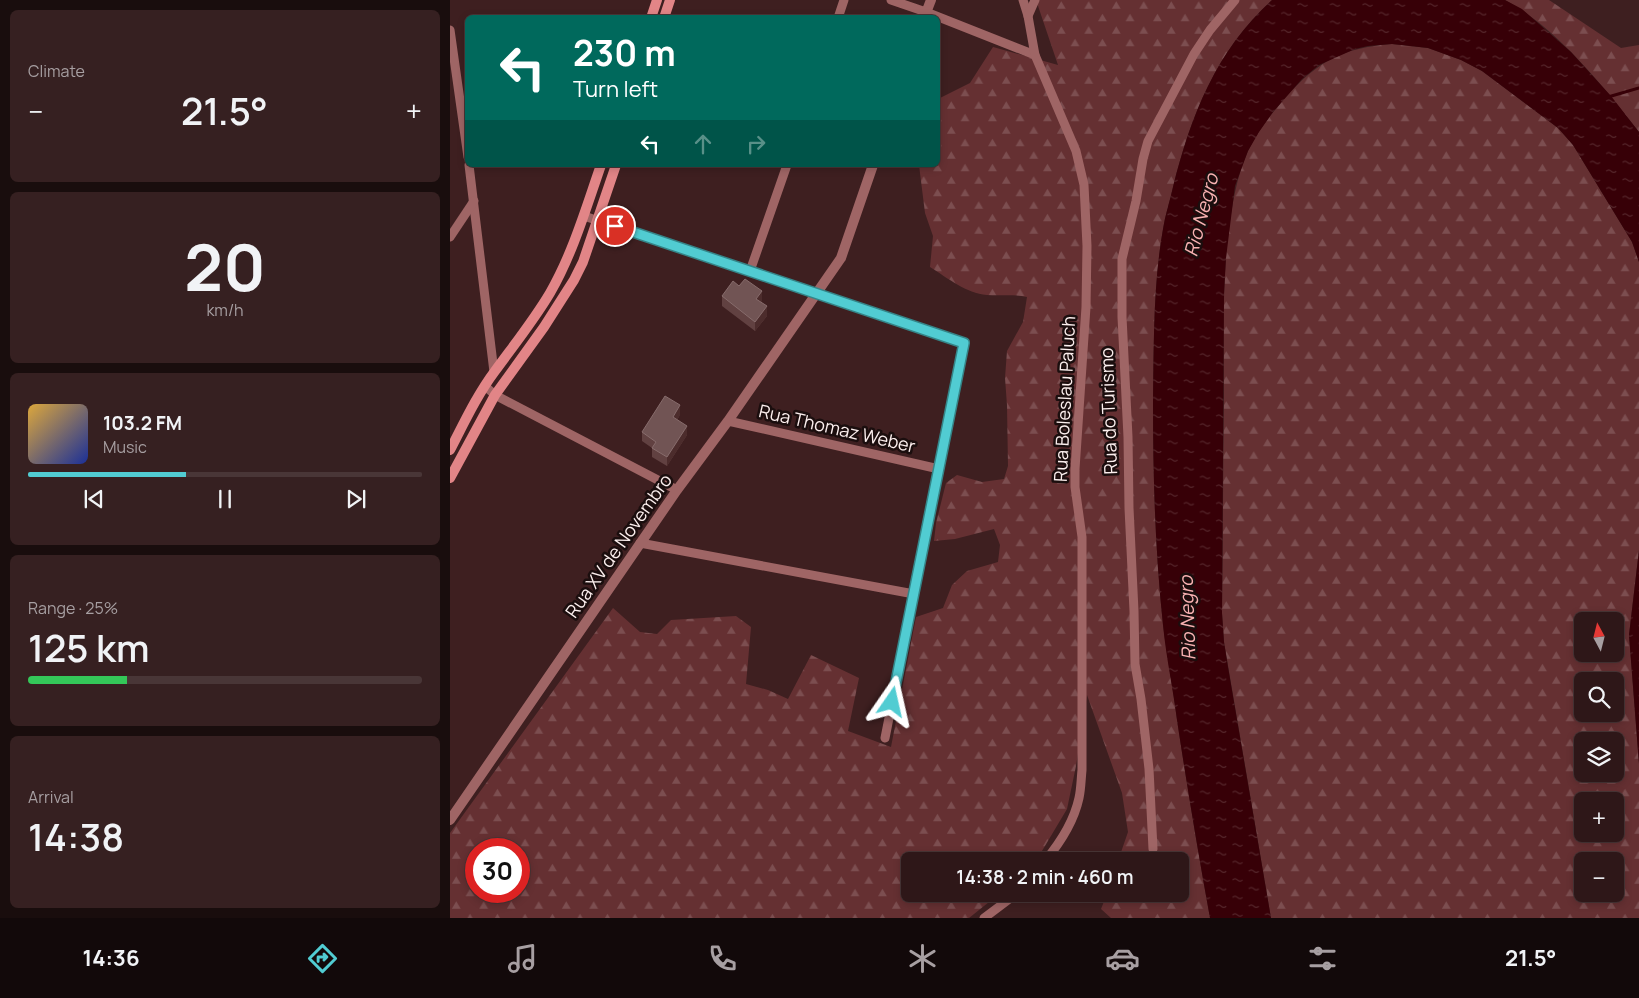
<!DOCTYPE html>
<meta charset="utf-8">
<style>
body{margin:0;font-family:Manrope,sans-serif;background:#362021;color:#f1f3f6;height:100vh;display:flex;flex-direction:column;font-size:19px;white-space:nowrap}
*{box-sizing:border-box;margin:0}
p{font-size:16px;color:#a79fa2}
.icon{flex:none;width:28px;height:28px;fill:none;stroke:currentColor;stroke-width:2;stroke-linecap:round;stroke-linejoin:round}
.map{position:relative;flex:1;overflow:hidden}
.panel{display:flex;flex-direction:column;gap:10px;padding:10px;background:#190d0d;width:450px}
.panel>*{flex:none}
.hud{position:absolute;left:15px;top:15px;width:475px;height:152px;border-radius:8px;box-shadow:0 2px 8px #0003,0 0 0 1px #493637;background:#00695c;color:#fff;overflow:hidden}
.needle{width:32px;rotate:353deg}
.controls{position:absolute;left:1124px;top:612px;display:grid;gap:10px}
.controls a{display:grid;place-items:center;width:50px;height:50px;border-radius:8px;background:#2e1718;box-shadow:0 2px 8px #0003,0 0 0 1px #493637;font-size:25px}
.speed{position:absolute;left:15px;top:838px;display:flex;gap:10px;font-size:25px;font-weight:700;text-align:center}
.speed>*{display:grid;place-content:center;width:65px;height:65px;border-radius:50%;background:#2e1718;box-shadow:0 2px 8px #0003,0 0 0 1px #493637;line-height:1}
.speed .limit{border:8px solid #d22;background:#fff;color:#111}
.pin{position:absolute;display:grid;place-items:center;width:42px;height:42px;color:#fff;margin:-21px;border:2px solid #fff;border-radius:50%;box-shadow:0 1px 5px #0007}
.me{position:absolute;width:55px;margin:-28px;rotate:11deg;stroke-linejoin:round;filter:drop-shadow(0 0 4px #0008)}
.turn{display:flex;align-items:center;gap:18px;height:105px;padding:0 25px;font-size:22px}
.turn .icon{width:65px;height:65px;stroke-width:2.5}
.turn b{display:block;font-size:35px;line-height:42px}
.lanes{display:flex;align-items:center;height:48px;padding:0 25px;background:#0003;justify-content:center;gap:25px;direction:ltr}
.lanes .off{opacity:.35}
.big{font-size:38px;font-weight:600;line-height:1.1}
.panel .card{flex:1;display:flex;flex-direction:column;justify-content:center;gap:8px;min-width:0;padding:0 18px;border-radius:8px;background:#362021}
.panel .dial{align-items:center;gap:0}
.dial b{font-size:65px;line-height:1}
.song{display:flex;align-items:center;gap:15px}
.cover{width:60px;height:60px;border-radius:8px;background:linear-gradient(135deg,hsl(40 70% 55%),hsl(230 70% 35%))}
.played{height:5px;border-radius:2px;background:linear-gradient(90deg,#51ccd2 40%,#493637 40%)}
.keys{display:flex;justify-content:space-around;direction:ltr}
.heat{display:flex;justify-content:space-between;align-items:center;font-size:28px;direction:ltr}
.charge{height:8px;border-radius:4px;background:linear-gradient(90deg,#34c759 25%,#493637 0)}
.trip{position:absolute;left:451px;top:852px;width:288px;height:50px;border-radius:8px;background:#2e1718;box-shadow:0 2px 8px #0003,0 0 0 1px #493637;font-weight:600;line-height:50px;text-align:center}
.tabs{display:flex;height:80px;justify-content:space-around;align-items:center;background:#12090a;color:#a79fa2}
.tabs .icon{width:35px;height:35px}
.tabs .selected{color:#51ccd2}
.tabs b{font-size:22px;color:#f1f3f6}
main{display:flex;flex:1;min-height:0}
.map>svg:first-child{display:block}
</style>
<main>
<section class="panel">
<div class="card"><p>Climate</p>
<div class="heat"><a>−</a><b class="big">21.5°</b><a>+</a></div>
</div>
<div class="card dial"><b>20</b><p>km/h</p></div>
<div class="card">
<div class="song"><i class="cover"></i><div><b>103.2 FM</b><p>Music</p></div></div>
<div class="played"></div>
<div class="keys"><svg class="icon" aria-label="previous" viewBox="0 0 24 24"><path d="M18 5L8 12l10 7zM5 5v14"/></svg><svg class="icon" aria-label="pause" viewBox="0 0 24 24"><path d="M8 5v14M16 5v14"/></svg><svg class="icon" aria-label="next" viewBox="0 0 24 24"><path d="M6 5l10 7-10 7zM19 5v14"/></svg></div>
</div>
<div class="card"><p>Range · 25%</p><b class="big">125 km</b><div class="charge"></div></div>
<div class="card"><p>Arrival</p><b class="big">14:38</b></div>
</section>
<div class="map">
<svg width="1189" height="918" viewBox="0 0 1189 918">
<defs>
<pattern id="forest-firs" width="22" height="20" patternUnits="userSpaceOnUse" patternTransform="scale(1.25)"><rect width="22" height="20" fill="#653032"/><path d="M5 1l3.5 6h-7zM16 11l3.5 6h-7z" fill="#7c4e50"/></pattern>
<pattern id="water-ripples" width="26" height="14" patternUnits="userSpaceOnUse" patternTransform="scale(1.25)"><rect width="26" height="14" fill="#370007"/><path d="M2 4q2-2 4 0t4 0M15 11q2-2 4 0t4 0" fill="none" stroke="#55262b"/></pattern>
</defs>
<rect width="100%" height="100%" fill="#3e1f20"/>
<g fill="url(#forest-firs)" fill-rule="evenodd">
<path d="M586,0H822C766,51 741,115 723,187C720,201 715,215 713,229C703,285 704,344 703,401C703,476 705,550 713,625C717,657 723,688 727,720C737,786 748,852 760,918H661L651,909L657,894H730V861H668L678,832L672,793L637,695L626,766L617,809L586,861H460V894H549L519,918H0V833L163,608L190,632L207,634L221,620L286,616L301,627L296,684L318,690L338,699L361,655L409,678L398,731L441,747L466,617L493,608L502,585L517,571L548,562L550,545L544,529L505,539L484,541L486,523L496,483L507,475L532,482L554,479L558,466L557,405L555,378L557,351L573,322L577,297C564,294 551,296 537,295C516,293 499,279 480,267L483,236L475,213L469,165H488V99L520,83L543,47L608,65ZM26,849H69V891H26Z"/>
<path d="M1055,0H1099L1171,48L1189,45V132C1151,84 1109,30 1055,0Z"/>
<path d="M942,44L978,48L1011,60L1032,71L1108,128L1123,145L1182,242L1189,262V550L1179,635L1189,764V918H821L774,642L772,613C773,542 773,470 774,398C774,344 772,289 778,235C782,206 786,178 798,151C807,132 821,114 835,98C868,61 892,48 942,44ZM1132,621H1165V654H1132ZM1132,681H1165V714H1132ZM1132,741H1165V774H1132ZM1132,801H1165V834H1132ZM1132,861H1165V894H1132Z"/>
</g>
<g fill="url(#water-ripples)">
<path d="M822,0H1055L1072,9L1121,52L1161,96L1189,132V262L1182,242L1123,145L1108,128L1032,71L1011,60L978,48L942,44L918,46L905,49L869,65L852,79L823,112L809,132L798,151L785,186L776,258L774,294L772,613L774,642L778,667L821,918H760C748,852 737,786 727,720C723,688 716,657 713,625C705,550 703,476 703,401C704,344 703,285 713,229C715,215 720,201 723,187C741,115 766,51 822,0Z"/>
<polygon points="1189,550 1189,764 1179,635"/>
</g>
<g fill="none" stroke-linecap="round" stroke-linejoin="round">
<polyline stroke="#370007" stroke-width="3" points="1158,97 1189,88"/>
<g stroke="#9f6565" stroke-width="9">
<polyline points="441,0 476,12 585,55"/>
<path d="M573,0L578,16L585,55L626,151L634,185L637,246L636,307L625,469V487L632,537V770C631,780 631,789 629,798C624,821 610,843 595,861"/>
<polyline points="578,16 585,0"/>
<polyline points="388,18 394,0"/>
<polyline points="0,30 18,157"/>
<polyline points="19,165 44,372"/>
<polyline points="134,216 514,343 435,738"/>
<polyline points="0,237 24,201"/>
<polyline points="300,271 337,165"/>
<polyline points="35,386 45,395 227,490"/>
<polyline points="278,421 489,469"/>
<polyline points="190,543 464,594"/>
<polyline points="703,849 699,769 691,699 685,664 684,611 679,508 678,437 672,317 672,259 686,201 693,159 698,141 744,54 760,30 785,0"/>
<polyline points="534,918 566,894"/>
</g>
<g stroke="#9f6565" stroke-width="10">
<polyline points="474,18 481,0"/>
<polyline points="0,820 227,490 278,421 391,258 423,165"/>
</g>
<g stroke="#e28587" stroke-width="10">
<polyline points="201,18 207,0"/>
<polyline points="214,18 220,0"/>
<path d="M0,450C14,423 27,395 45,371C64,345 84,320 100,293C123,253 136,208 151,165"/>
<polyline points="0,478 45,395 94,327 124,280 133,262 166,165"/>
</g>
</g>
<g fill="#614141">
<polygon points="289,286 312,301 311,302 317,316 305,331 272,306 272,296"/>
<polygon points="230,415 227,420 237,435 217,466 202,457 202,448 192,441 192,432"/>
</g>
<g fill="#4c2c2c">
<polygon points="312,291 312,301 306,308 306,299"/>
<polygon points="317,306 317,316 305,331 305,322"/>
<polygon points="230,405 230,415 223,426 223,417"/>
<polygon points="237,426 237,435 217,466 217,457"/>
</g>
<g fill="#715454" stroke="#876c6c">
<polygon points="295,279 312,291 306,299 317,306 305,322 272,296 283,281 289,286"/>
<polygon points="215,396 230,405 223,417 237,426 217,457 202,448 206,442 192,432"/>
</g>
<g fill="none" stroke-linecap="round" stroke-linejoin="round">
<defs>
<polyline id="route" points="165,226 514,343 442,702"/>
</defs>
<use href="#route" stroke="#358588" stroke-width="12"/>
<use href="#route" stroke="#51ccd2" stroke-width="9"/>
</g>
<g text-anchor="middle" stroke-width="5" stroke-linejoin="round" paint-order="stroke">
<g font-size="18" fill="#fcefee" stroke="#1b0e0e">
<text transform="translate(615 399) rotate(-87)" y="6">Rua Boleslau Paluch</text>
<text transform="translate(659 411) rotate(-92)" y="6">Rua do Turismo</text>
<text transform="translate(387 429) rotate(13)" y="6">Rua Thomaz Weber</text>
<text transform="translate(169 546) rotate(-55)" y="6">Rua XV de Novembro</text>
</g>
<g font-size="19" font-style="italic" fill="#f9b2b2" stroke="#1b0e0e">
<text transform="translate(751 215) rotate(-75)" y="7">Rio Negro</text>
<text transform="translate(737 618) rotate(-92)" y="7">Rio Negro</text>
</g>
</g>
</svg>
<div class="controls">
<a><svg class="needle" viewBox="-14 -14 28 28"><path d="M0-13l5 13h-10z" fill="#e53935"/><path d="M0 13l5-13h-10z" fill="#a79fa2"/></svg></a>
<a><svg class="icon" aria-label="search" viewBox="0 0 24 24"><circle cx="10" cy="10" r="6"/><path d="M15 15l6 6"/></svg></a>
<a><svg class="icon" aria-label="layers" viewBox="0 0 24 24"><path d="M12 4l9 5-9 5-9-5zM3 14l9 5 9-5"/></svg></a>
<a>+</a>
<a>−</a>
</div>
<div class="speed"><div class="limit">30</div></div>
<div class="pin" style="left:165px;top:226px;background:#d93025"><svg class="icon" aria-label="arrive" viewBox="0 0 24 24"><path d="M6 21V4h12l-3 4 3 4H6"/></svg></div>
<svg class="me" style="left:442px;top:702px" viewBox="-20 -20 40 40"><path d="M0-17L14 15 0 8-14 15z" fill="#51ccd2" stroke="#fff" stroke-width="4"/></svg>
<div class="trip">14:38 · 2 min · 460 m</div>
<div class="hud">
<div class="turn"><svg class="icon" aria-label="left" viewBox="0 0 24 24"><path d="M17 20v-9H6M10 6l-5 5 5 5"/></svg><div><b>230 m</b>Turn left</div></div>
<div class="lanes"><svg class="icon" aria-label="left" viewBox="0 0 24 24"><path d="M17 20v-9H6M10 6l-5 5 5 5"/></svg><svg class="icon off" aria-label="ahead" viewBox="0 0 24 24"><path d="M12 20V5M6 11l6-6 6 6"/></svg><svg class="icon off" aria-label="right" viewBox="0 0 24 24"><path d="M7 20v-9h11M14 6l5 5-5 5"/></svg></div>
</div>
</div>
</main>
<nav class="tabs">
<b>14:36</b>
<svg class="icon selected" aria-label="directions" viewBox="0 0 24 24"><path d="M12 3l9 9-9 9-9-9zM9 14v-3h6M13 9l2 2-2 2"/></svg>
<svg class="icon" aria-label="music" viewBox="0 0 24 24"><path d="M9 18V5l10-2v13"/><circle cx="6" cy="18" r="3"/><circle cx="16" cy="16" r="3"/></svg>
<svg class="icon" aria-label="phone" viewBox="0 0 24 24"><path d="M5 4h4l2 5-3 2q2 4 5 5l2-3 5 2v4C11 20 4 13 5 4z"/></svg>
<svg class="icon" aria-label="climate" viewBox="0 0 24 24"><path d="M12 3v18M4 7l16 10M4 17L20 7"/></svg>
<svg class="icon" aria-label="car" viewBox="0 0 24 24"><path d="M5 17H2v-5l4-1 3-4h7l3 4 3 1v5h-3M9 17h6M6 11h13"/><circle cx="7" cy="17" r="2"/><circle cx="17" cy="17" r="2"/></svg>
<svg class="icon" aria-label="filters" viewBox="0 0 24 24"><path d="M4 7h16M4 17h16"/><circle cx="9" cy="7" r="2"/><circle cx="15" cy="17" r="2"/></svg>
<b>21.5°</b>
</nav>
